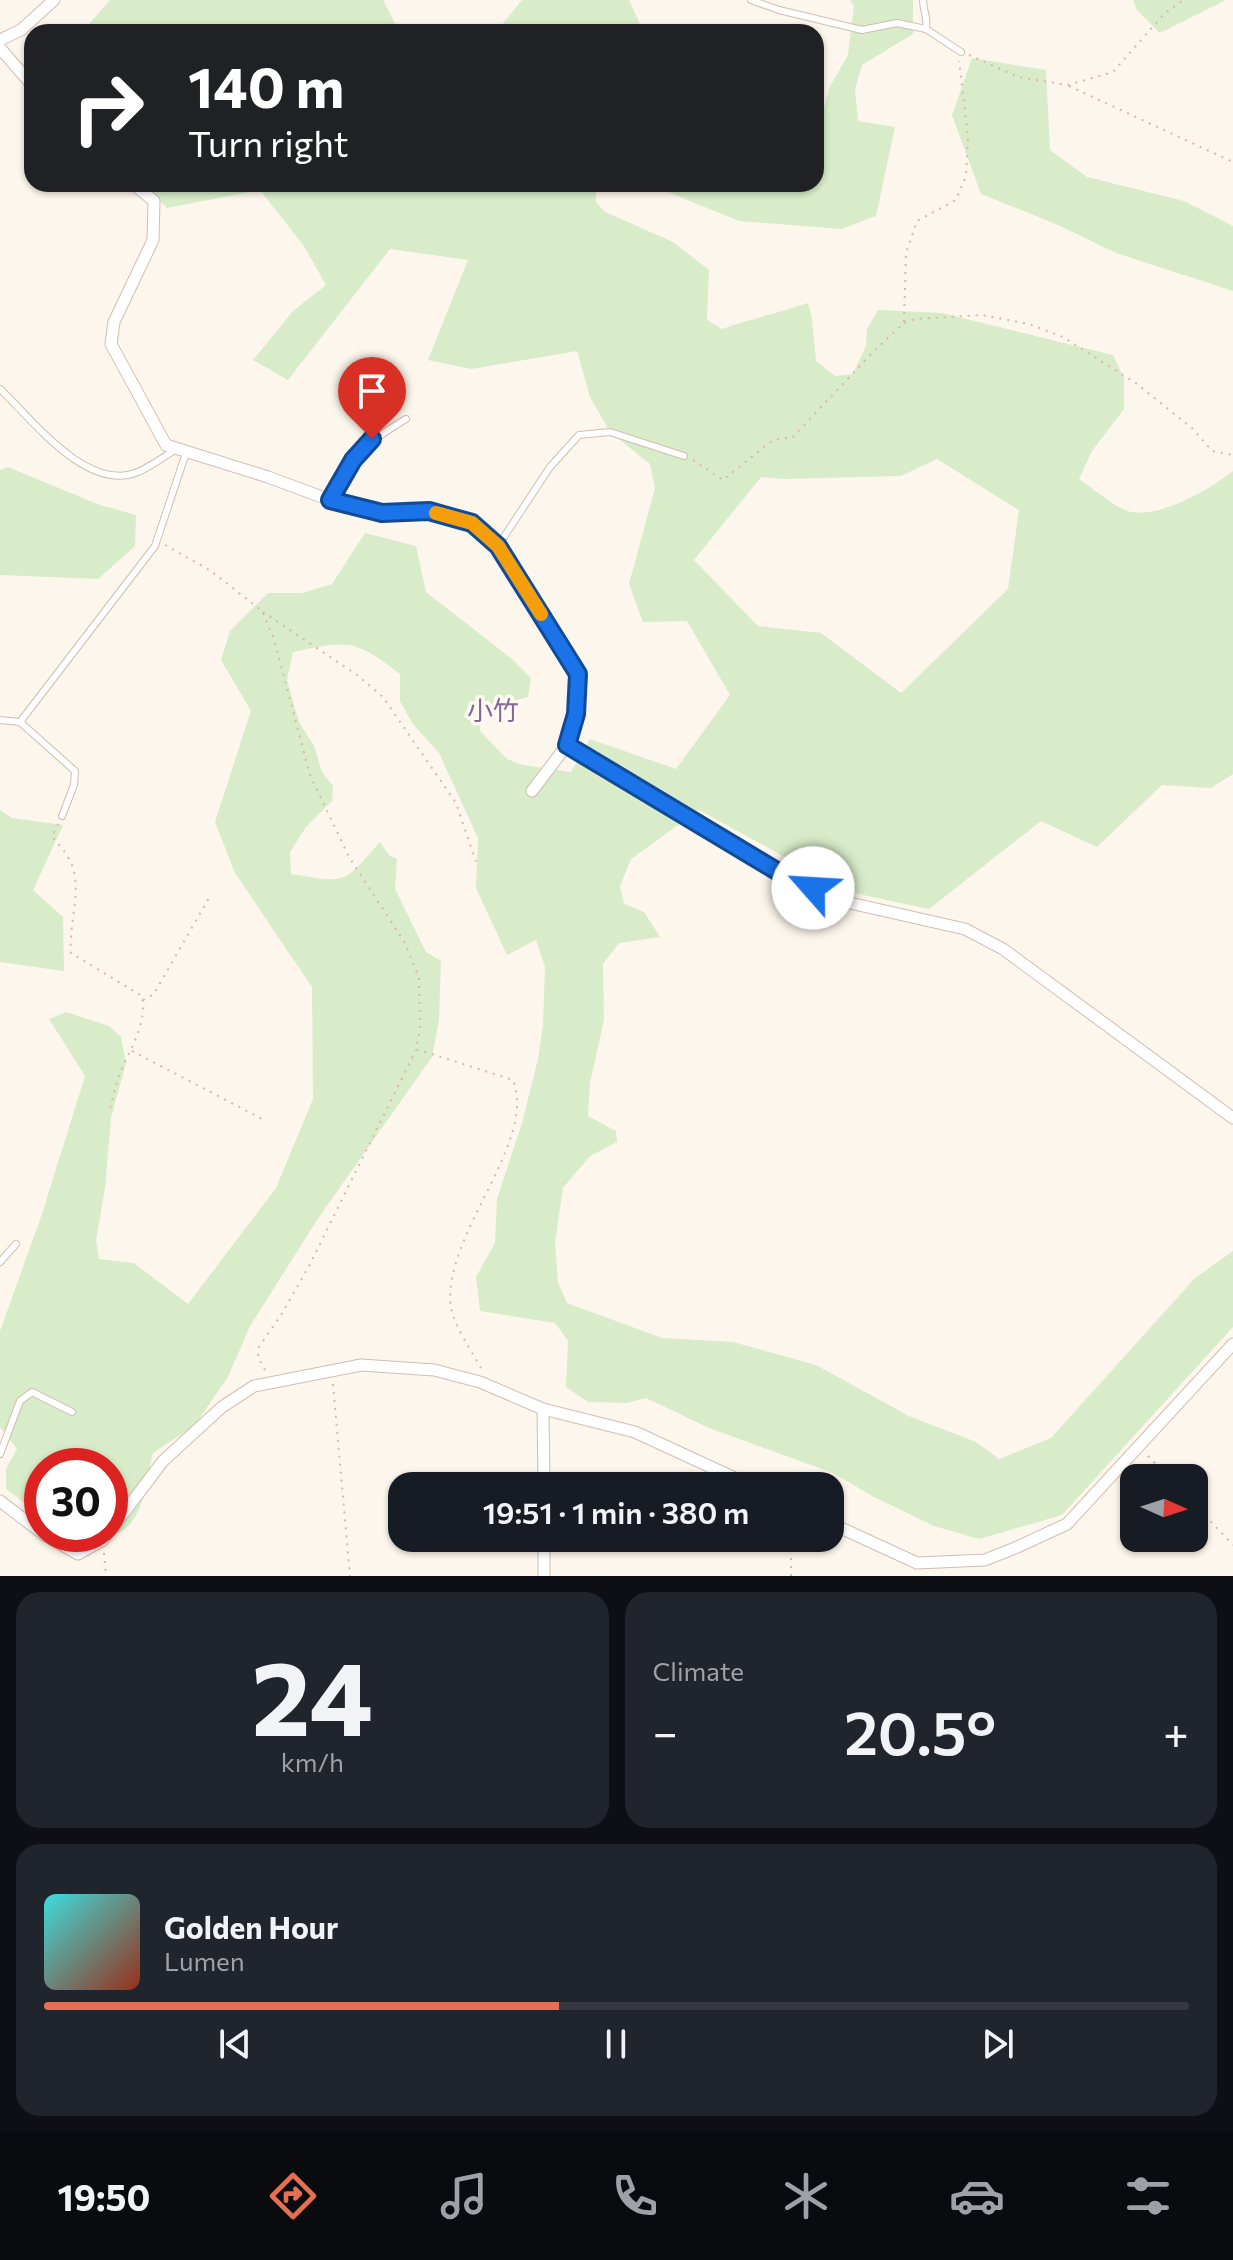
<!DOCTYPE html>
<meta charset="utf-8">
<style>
body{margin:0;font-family:Commissioner,"Noto Sans JP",sans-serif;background:#20242c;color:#f1f3f6;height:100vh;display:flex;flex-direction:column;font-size:30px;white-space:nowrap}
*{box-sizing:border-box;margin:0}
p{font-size:26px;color:#9ea1a6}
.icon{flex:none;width:44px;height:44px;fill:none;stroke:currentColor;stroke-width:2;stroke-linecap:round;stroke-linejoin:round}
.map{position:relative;height:1576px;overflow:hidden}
.details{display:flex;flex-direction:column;gap:16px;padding:16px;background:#0d0f14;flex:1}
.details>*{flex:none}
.banner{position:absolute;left:24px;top:24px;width:800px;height:168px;border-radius:24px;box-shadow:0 2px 6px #0004;background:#202124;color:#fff;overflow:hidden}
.needle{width:52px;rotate:93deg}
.fabs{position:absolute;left:1120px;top:1464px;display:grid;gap:16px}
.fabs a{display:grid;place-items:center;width:88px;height:88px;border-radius:16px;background:#171b24;box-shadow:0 2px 6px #0004;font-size:40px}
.speed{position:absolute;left:24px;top:1448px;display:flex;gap:16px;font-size:40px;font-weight:700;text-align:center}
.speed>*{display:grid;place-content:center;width:104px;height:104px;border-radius:50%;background:#171b24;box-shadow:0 2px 6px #0004;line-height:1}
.speed .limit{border:12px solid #d22;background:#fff;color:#111}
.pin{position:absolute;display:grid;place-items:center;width:68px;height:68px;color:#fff;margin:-82px -34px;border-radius:50% 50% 50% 0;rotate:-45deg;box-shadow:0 0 8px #0007}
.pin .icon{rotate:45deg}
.me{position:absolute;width:88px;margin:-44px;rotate:296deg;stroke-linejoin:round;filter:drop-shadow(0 0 6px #0008)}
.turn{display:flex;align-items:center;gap:28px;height:168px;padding:0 32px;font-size:36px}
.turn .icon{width:104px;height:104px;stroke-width:2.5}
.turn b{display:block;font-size:56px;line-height:68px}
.big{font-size:60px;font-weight:600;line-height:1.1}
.details .tile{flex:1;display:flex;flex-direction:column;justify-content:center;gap:12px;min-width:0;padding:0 28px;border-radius:24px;background:#20242c}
.details .dial{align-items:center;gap:0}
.dial b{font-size:104px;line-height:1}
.song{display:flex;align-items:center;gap:24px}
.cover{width:96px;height:96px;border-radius:12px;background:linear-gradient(135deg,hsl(180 70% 55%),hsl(10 70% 35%))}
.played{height:8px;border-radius:4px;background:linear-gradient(90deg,#e76f51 45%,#363941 45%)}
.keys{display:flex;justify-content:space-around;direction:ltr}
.heat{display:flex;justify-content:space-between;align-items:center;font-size:44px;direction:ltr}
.details .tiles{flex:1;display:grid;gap:16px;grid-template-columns:1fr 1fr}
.tile:last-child{grid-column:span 2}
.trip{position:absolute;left:388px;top:1472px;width:456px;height:80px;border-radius:24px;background:#171b24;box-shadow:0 2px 6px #0004;font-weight:600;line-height:80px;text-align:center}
.menu{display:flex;height:128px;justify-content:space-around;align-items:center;background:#090b0e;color:#9ea1a6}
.menu .icon{width:56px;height:56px}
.menu .selected{color:#e76f51}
.menu b{font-size:36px;color:#f1f3f6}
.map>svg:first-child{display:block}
</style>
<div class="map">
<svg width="1233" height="1576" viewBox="0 0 1233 1576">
<rect width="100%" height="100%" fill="#fdf6ec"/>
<g fill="#d8ecc9" fill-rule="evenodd">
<polygon points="110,0 383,0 399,31 407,32 82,32"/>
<polygon points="522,0 629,0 642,28 650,32 496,32"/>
<path d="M850,0H913V34L862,65L855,89L858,121L895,127L876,216L841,229L739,221L668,192L596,186V202L605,212L673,242L709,270L707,320L722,329C750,319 779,313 808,303L812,319L816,361L835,376L853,374L866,346L867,329L878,310L942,313L1113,355L1124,378V409L1092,451L1079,479C1091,487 1118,510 1131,512C1160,518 1211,489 1233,471V774L1211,788L1162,785L1097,847L1041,821L929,909L849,892L699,810L631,859L620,886L624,904L644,912L660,937L619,943L603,964L604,1020L590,1083L588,1116L616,1131L617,1142L590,1156L563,1188L555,1242L558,1282L567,1303L662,1338L733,1342L816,1365L909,1416L976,1442L999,1459L1051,1438L1195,1278L1233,1251V1327L1062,1515L979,1539L934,1526L872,1496L833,1473L709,1428L646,1398L627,1403L588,1402L566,1387L568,1341L555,1323L480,1311L476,1277L495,1243L497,1199L522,1123L538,1059L543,1025L545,967L536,940L507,955L476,888L478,838L439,753L412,723L400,701V674C355,639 348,640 293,652L287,680L299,722L314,746L322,772L333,786L332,801L306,827L290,852L291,874C348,883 342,885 380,842L389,855L397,859L395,889L426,952L441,961L439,1020L432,1057L319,1217L250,1326L228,1377L194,1426L153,1453C147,1476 145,1513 125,1529C115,1537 94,1538 82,1541L68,1534H110V1466H42V1516L6,1489V1469L17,1449L0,1427V1331L41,1217L85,1076L49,1019L66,1012L109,1026L121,1037L126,1063L111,1118L105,1188L96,1241L99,1259L134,1263L188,1304L276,1188L313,1099L312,987L235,873L215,822L251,711L221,660L230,631L268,593H302L332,584L365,533L416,546L426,592L512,659L531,678L528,697L481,710L480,731L507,759L523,765L571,772L590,739L676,769L730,695L687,621L643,622L629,584L655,488L650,464L610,432L590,397L577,351L471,369L428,360L468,260L390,249L288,380L253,360L293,311L326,285L304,246L260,190L167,208L143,184H816V113L822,115L830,86L848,55L854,6ZM937,459L1019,510L1008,589L901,693L821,633L758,626L694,560L761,477L782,479L901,476Z"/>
<polygon points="1133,0 1226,0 1160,33 1137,10"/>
<polygon points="972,58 1046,70 1050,150 1087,177 1184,201 1233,226 1233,291 1116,253 1056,224 981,194 952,115"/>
<polygon points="8,467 100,505 136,515 135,546 98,579 0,575 0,470"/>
<polygon points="0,810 12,818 63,825 33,890 63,917 64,971 0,962"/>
</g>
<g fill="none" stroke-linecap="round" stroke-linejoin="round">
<defs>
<g id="lane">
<polyline points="751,0 779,10 862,30 897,23 926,29 961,52"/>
<path d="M923,0C923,12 928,15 926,29"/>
<path d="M0,389C33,420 87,493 138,472C151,466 164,457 176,449"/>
<path d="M330,500C355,455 362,445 406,419"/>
<polyline points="498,546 550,467 579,435 610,432 684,456"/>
<polyline points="0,720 20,722"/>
<polyline points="62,816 74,785 75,771 20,722 155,546 186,453"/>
<polyline points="0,1262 16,1244"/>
<polyline points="0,1454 20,1401 32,1392 72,1412"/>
</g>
<g id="street">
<polyline points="0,40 21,30 54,0"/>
<polyline points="0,48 32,85"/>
<polyline points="133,184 154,201 153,240 114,322 111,344 166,445 268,477 330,500 382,513 429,511 472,523 498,546 578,674 576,714 567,745 532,791"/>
<polyline points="567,745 785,876 841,901 965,929 1003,949 1233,1118"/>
<polyline points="543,1409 635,1432 752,1486"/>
<polyline points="0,1501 42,1533"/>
<polyline points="830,1523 917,1563 985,1560 1015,1548 1067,1524 1233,1344"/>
<polyline points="110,1531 163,1461 222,1407 254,1386 361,1365 434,1370 480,1382 543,1409 544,1486"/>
<polyline points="43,1534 78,1554 103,1540 107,1534"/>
<polyline points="544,1538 544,1576"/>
</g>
</defs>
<use href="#lane" stroke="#d1beb0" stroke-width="8"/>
<use href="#street" stroke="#d1beb0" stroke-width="13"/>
<g stroke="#d9b8a5" stroke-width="2" stroke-dasharray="2 6" stroke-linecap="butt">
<polyline points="969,55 1018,77 1068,85 1113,72 1164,14 1183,0"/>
<polyline points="1069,86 1233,162"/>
<polyline points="904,322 906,253 917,221 956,200 966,176 968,137 959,61"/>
<polyline points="693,460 723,480 773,440 793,437 872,353 904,323 915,319 982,315 1029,324 1063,337 1137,384 1193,429 1212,451 1233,455"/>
<path d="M165,545L211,571L262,611L274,639L310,775L349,857L405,943L419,978L420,1029L416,1049L513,1080C538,1142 441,1237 451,1307C453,1324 472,1352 481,1368"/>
<polyline points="263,612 357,675 383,697 456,803 476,862"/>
<path d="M58,824L52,836C57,843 64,850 68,857C85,884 68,923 71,953L142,996C148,1025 128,1051 119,1076C115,1087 113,1098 110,1108"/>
<polyline points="143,1000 154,994 210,896"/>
<polyline points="132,1051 266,1121"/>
<polyline points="265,1370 258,1357 259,1347 281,1315 309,1266 416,1050"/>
<polyline points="333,1384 350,1576"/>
<polyline points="1148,1456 1169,1478"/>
<polyline points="1194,1504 1233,1545"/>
<polyline points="104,1553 106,1576"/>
<polyline points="791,1576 791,1538"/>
</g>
<use href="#lane" stroke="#fff" stroke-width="6"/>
<use href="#street" stroke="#fff" stroke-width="11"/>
</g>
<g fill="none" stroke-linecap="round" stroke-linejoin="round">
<defs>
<polyline id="route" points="372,439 353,460 330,500 382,513 429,511 472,523 498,546 578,674 576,714 567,745 785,876 813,888"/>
</defs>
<use href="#route" stroke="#114b97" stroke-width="20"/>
<use href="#route" stroke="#1a73e8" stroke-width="14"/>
<polyline stroke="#f59e0b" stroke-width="14" points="436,513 472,523 498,546 541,614"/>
</g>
<g text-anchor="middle" stroke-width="7" stroke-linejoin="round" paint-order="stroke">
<g font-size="26" fill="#846695" stroke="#fffaf3">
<text x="493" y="720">小竹</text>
</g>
</g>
</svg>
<div class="fabs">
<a><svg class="needle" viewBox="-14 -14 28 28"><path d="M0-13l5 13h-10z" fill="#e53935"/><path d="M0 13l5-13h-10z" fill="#9ea1a6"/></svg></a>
</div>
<div class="speed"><div class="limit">30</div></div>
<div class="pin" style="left:372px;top:439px;background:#d93025"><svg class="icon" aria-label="arrive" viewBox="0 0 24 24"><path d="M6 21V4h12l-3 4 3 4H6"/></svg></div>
<svg class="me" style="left:813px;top:888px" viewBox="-20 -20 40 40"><circle r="19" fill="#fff"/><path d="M0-13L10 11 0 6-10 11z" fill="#1a73e8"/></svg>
<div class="trip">19:51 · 1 min · 380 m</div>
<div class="banner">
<div class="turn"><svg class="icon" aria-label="right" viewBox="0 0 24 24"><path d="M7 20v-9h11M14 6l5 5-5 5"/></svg><div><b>140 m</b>Turn right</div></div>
</div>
</div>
<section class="details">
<div class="tiles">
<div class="tile dial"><b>24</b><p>km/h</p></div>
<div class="tile"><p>Climate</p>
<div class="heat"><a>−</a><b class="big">20.5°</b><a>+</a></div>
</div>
<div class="tile">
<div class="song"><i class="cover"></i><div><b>Golden Hour</b><p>Lumen</p></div></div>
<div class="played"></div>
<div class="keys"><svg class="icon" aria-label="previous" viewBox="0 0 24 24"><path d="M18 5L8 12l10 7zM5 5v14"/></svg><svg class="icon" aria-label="pause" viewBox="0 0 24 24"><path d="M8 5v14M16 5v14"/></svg><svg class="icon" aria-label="next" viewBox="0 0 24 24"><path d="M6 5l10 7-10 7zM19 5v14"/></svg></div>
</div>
</div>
</section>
<nav class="menu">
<b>19:50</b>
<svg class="icon selected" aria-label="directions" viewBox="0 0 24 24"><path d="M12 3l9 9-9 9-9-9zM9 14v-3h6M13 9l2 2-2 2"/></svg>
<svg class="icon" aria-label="music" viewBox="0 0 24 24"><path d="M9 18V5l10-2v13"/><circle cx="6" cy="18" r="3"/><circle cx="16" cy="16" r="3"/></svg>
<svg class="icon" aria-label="phone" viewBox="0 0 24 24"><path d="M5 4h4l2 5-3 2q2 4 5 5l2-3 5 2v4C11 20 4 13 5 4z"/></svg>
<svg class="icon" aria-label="climate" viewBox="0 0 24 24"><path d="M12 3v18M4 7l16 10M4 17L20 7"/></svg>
<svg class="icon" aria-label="car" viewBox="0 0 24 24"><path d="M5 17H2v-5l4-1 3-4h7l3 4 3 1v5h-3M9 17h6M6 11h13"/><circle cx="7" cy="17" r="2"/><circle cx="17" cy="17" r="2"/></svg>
<svg class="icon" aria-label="filters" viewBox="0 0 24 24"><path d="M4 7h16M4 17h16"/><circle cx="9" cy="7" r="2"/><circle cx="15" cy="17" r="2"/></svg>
</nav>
